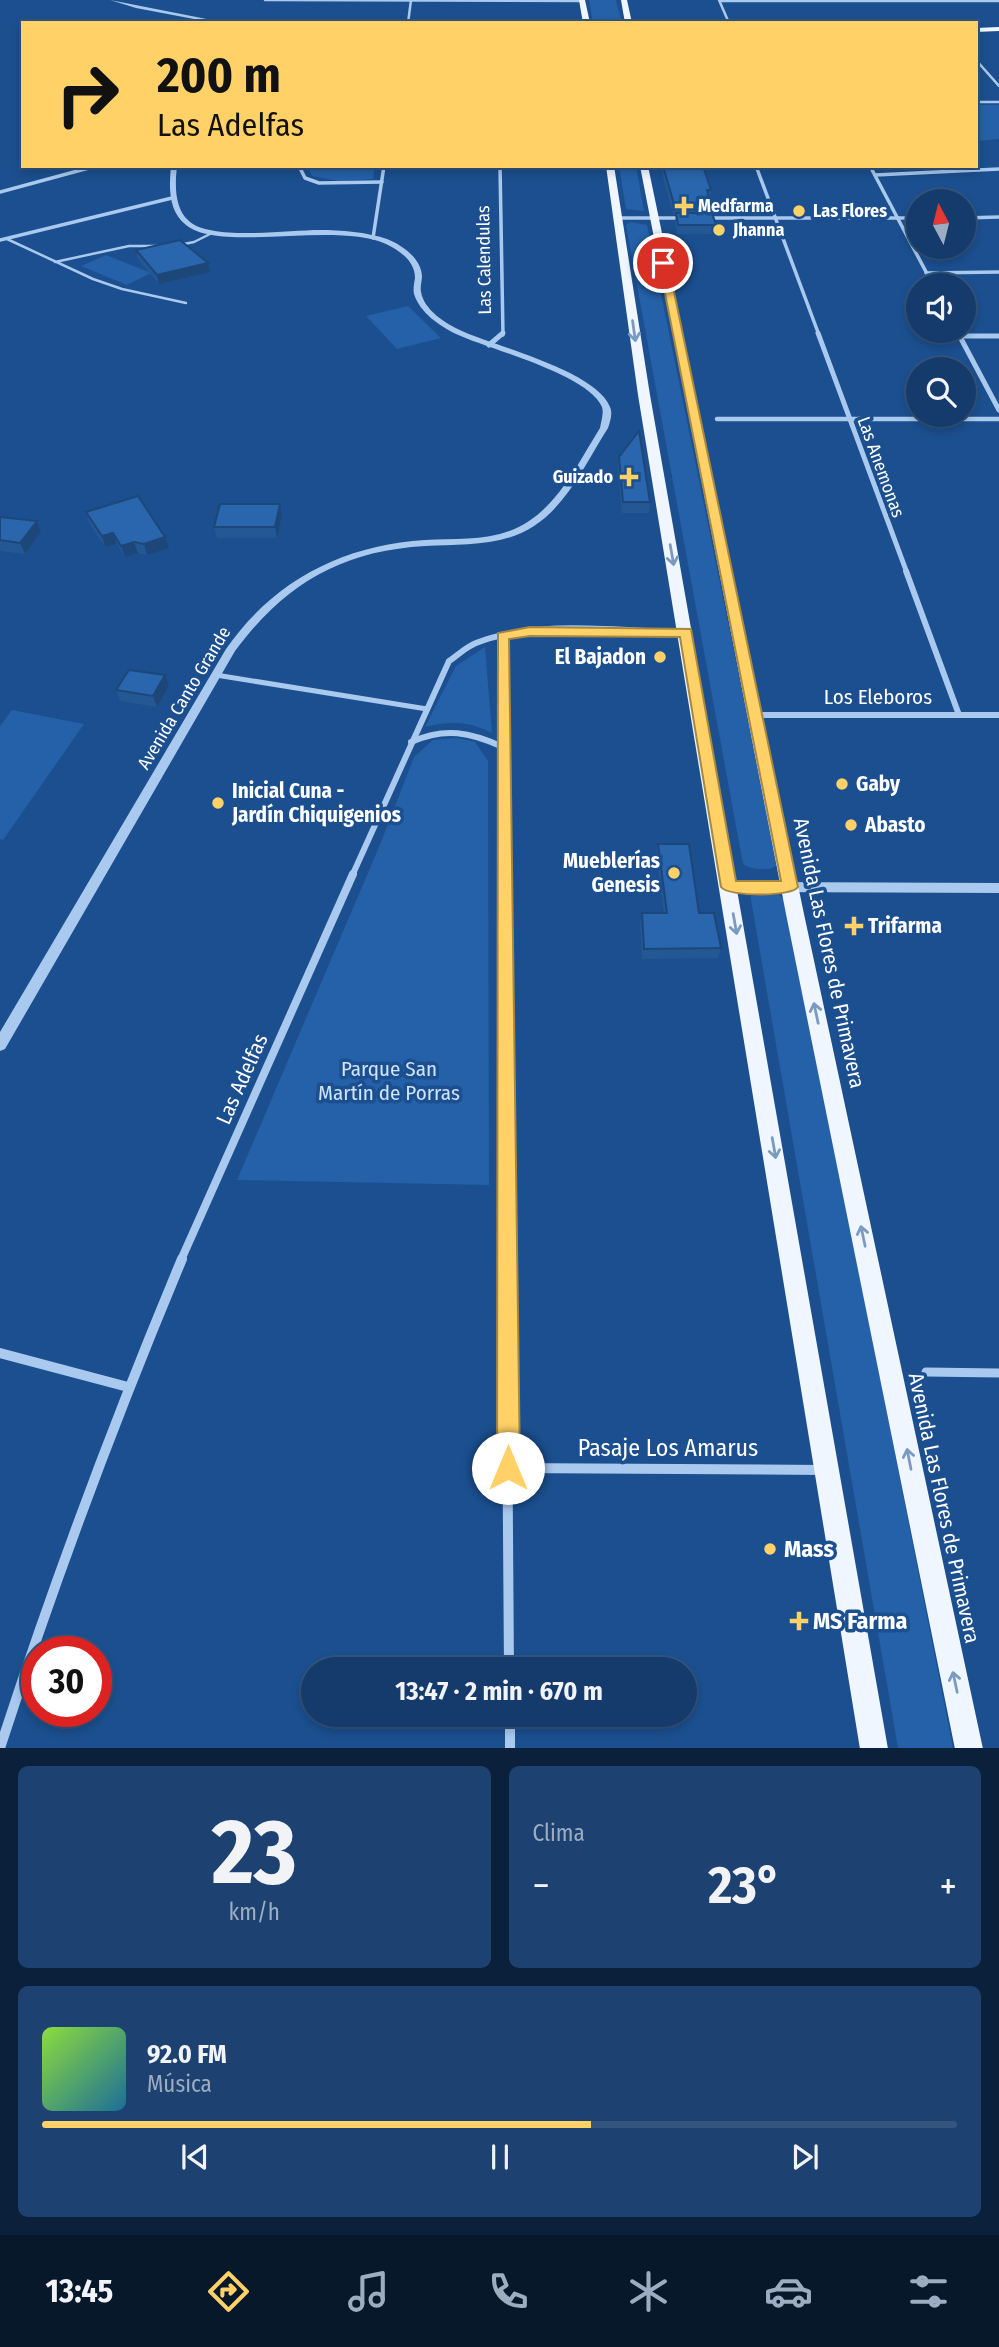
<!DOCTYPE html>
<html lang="es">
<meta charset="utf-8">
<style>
body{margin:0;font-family:"Fira Sans Condensed",sans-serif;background:#1d4271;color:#f1f3f6;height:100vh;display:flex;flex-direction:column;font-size:26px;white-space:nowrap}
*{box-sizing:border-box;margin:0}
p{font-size:23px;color:#9dadc1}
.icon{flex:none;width:38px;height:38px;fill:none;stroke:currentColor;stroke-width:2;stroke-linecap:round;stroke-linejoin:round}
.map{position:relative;height:1748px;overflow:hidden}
.panel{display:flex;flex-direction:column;gap:18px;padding:18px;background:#0b203b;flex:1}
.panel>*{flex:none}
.guide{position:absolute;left:21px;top:21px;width:957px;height:147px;border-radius:0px;box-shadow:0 4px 10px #0003,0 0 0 2px #33557e;background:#ffd166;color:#111;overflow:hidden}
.needle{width:46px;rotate:353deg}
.controls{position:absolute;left:906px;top:189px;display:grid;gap:14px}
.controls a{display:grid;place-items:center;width:70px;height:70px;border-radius:50%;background:#143b6b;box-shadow:0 4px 10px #0003,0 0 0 2px #33557e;font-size:35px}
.speed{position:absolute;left:21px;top:1636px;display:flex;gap:14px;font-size:35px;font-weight:700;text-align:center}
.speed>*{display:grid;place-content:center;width:91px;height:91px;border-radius:50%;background:#143b6b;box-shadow:0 4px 10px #0003,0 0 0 2px #33557e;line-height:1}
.speed .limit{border:10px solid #d22;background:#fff;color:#111}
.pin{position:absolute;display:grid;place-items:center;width:60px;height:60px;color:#fff;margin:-30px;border:4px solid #fff;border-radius:50%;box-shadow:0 2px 7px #0007}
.me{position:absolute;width:77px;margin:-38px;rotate:0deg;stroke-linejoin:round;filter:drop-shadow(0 0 5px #0008)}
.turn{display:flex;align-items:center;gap:24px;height:147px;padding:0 21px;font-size:32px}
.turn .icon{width:91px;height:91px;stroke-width:2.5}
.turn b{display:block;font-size:49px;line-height:60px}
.big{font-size:52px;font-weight:700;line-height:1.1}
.panel .widget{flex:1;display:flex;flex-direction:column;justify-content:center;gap:10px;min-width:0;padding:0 24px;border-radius:10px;background:#1d4271}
.panel .dial{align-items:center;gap:0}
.dial b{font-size:91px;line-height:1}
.song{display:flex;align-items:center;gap:21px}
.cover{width:84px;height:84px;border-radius:10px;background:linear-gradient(135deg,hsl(90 70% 55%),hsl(200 70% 35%))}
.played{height:7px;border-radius:4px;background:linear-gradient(90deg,#ffd166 60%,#33557e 60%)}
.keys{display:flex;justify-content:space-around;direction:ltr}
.heat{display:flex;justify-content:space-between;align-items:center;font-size:38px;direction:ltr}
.panel .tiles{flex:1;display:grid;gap:18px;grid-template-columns:1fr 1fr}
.widget:last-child{grid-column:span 2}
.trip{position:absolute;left:301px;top:1657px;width:396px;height:70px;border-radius:35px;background:#143b6b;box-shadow:0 4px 10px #0003,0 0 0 2px #33557e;font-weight:700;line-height:70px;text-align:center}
.tabs{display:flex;height:112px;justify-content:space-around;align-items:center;background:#08182b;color:#9dadc1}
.tabs .icon{width:49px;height:49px}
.tabs .current{color:#ffd166}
.tabs b{font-size:32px;color:#f1f3f6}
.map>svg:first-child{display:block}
</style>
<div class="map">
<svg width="999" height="1749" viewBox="0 0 999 1749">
<rect width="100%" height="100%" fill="#1b4f8f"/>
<g fill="#2461a8">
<polygon points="589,0 616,0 622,23 593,23"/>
<polygon points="977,105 999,105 999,139 977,141"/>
<polygon points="308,166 375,166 373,179 339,181 312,176"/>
<polygon points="619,166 636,166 644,211 626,209"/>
<path d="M630,222L647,225L774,848L776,866C766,871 754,870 744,865L742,859L626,225Z"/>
<polygon points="106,255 151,273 127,285 81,266"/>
<polygon points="408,306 441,338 397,349 366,316"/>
<path d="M485,647L492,733C468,721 451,721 425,727L456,666Z"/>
<polygon points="12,710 84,724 3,840 0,839 0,726"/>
<polygon points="457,738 475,742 488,761 489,1185 237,1180 379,847 414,757 433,740"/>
<polygon points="756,895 779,895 786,901 953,1748 898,1748 751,900 751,896"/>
</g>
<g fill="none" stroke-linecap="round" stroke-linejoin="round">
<g stroke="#a9c9ee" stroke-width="2.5">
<polyline points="7,239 93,279 122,289 186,303"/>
<polyline points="179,245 194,242 212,233"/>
<polyline points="55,262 129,246 159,246"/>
</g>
<polyline stroke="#a9c9ee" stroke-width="4.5" points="717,419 999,419"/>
<polyline stroke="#a9c9ee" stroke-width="5" points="216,675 427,709"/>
<polyline stroke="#a9c9ee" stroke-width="9" points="926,1372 999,1373"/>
<g stroke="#a9c9ee" stroke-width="2.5">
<polyline points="265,0 582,1"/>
<polyline points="719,0 729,23"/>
<polyline points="720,1 999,1"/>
<polyline points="408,23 411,0"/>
<polyline points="976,60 999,86"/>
<polyline points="976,102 999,102"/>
</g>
<g stroke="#a9c9ee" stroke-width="3.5">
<polyline points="299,166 305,178 319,183 382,182"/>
<polyline points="500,166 503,335"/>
<polyline points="756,166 819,335"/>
<polyline points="870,166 933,285"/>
<polyline points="875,175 999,169"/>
<polyline points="0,192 96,166"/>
<polyline points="618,218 684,218"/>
<polyline points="706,218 919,218"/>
<polyline points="964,218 999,217"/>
<polyline points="373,238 384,166"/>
<polyline points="0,240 172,198"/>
<polyline points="926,273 999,272"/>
<polyline points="957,331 959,335"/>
</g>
<g stroke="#a9c9ee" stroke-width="5">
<polyline points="818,333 907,573"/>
<polyline points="958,333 999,410"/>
<polyline points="960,336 999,336"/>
<polyline points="489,345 503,333"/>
</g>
<g stroke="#a9c9ee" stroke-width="6">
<polyline points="906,571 959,715"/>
<polyline points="502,636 504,876"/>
<polyline points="757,715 999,715"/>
<path d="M411,742C445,727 470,732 503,747"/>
<path d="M352,876L449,661C458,655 466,647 476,643C537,619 621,631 685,633"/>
</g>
<g stroke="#a9c9ee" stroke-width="8">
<polyline points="504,874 506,1260"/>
<polyline points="181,1260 353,874"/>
</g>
<g stroke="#a9c9ee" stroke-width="10">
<polyline points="506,1259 509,1670"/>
<polyline points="0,1353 128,1387"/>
<polyline points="508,1468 824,1470"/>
<polyline points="510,1715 510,1749"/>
<path d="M0,1748C54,1582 115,1419 182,1259"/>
</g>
<g fill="#a9c9ee" fill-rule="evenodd">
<polygon points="110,0 227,23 215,23 136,8"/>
<path d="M171,166H177C175,184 174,208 189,221C210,241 289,230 319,230C342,230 366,232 387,239C402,245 421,258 422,276C422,281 420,286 421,292C424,310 446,324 462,331C497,347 596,371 610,407C613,414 610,422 608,428C587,461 568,504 534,526C502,547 462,544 425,546C341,551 285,584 235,651L5,1049L0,1051V1032L226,649C273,581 343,545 425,540C460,538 498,542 529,521C561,500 580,460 600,428C601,422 604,413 602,407C588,374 488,349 456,334C440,326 420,313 414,294C413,289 414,284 415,278C415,261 400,251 386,244C335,221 220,253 186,225C168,211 169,187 171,166Z"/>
<polygon points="729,882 999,883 999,893 729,892 725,890 723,887 725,884"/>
</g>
<g fill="#f0f6ff" fill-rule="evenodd">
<polygon points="579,0 585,0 590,23 583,23"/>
<polygon points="621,0 627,0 632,23 625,23"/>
<polygon points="999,27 999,31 976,32 976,28"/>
<polygon points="606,166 614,166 650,395 888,1749 860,1749 638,395"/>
<polygon points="640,166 648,166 804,914 983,1749 955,1749 786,914"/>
</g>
</g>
<g fill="#245895">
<polygon points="662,166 703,166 711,190 709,213 716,225 714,234 677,234 675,222 676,214 673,214 662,173"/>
<polygon points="136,250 210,272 159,284 138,259"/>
<polygon points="619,457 650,502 649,513 622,513 618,468"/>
<polygon points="86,512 169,548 147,555 138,553 125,557 117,544 105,547 89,523"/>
<polygon points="282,515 277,538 217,538 214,527"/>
<polygon points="0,517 37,521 41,532 25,554 0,551"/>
<polygon points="169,686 157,707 120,701 116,690"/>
<polygon points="658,844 721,948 718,958 642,959 640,923 642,913 664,913 656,855"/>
</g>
<g fill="#1d4779">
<polygon points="208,263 210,272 159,284 157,275"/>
<polygon points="280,504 282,515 277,538 275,527"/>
<polygon points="37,521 41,532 25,554 20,543"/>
<polygon points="113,533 117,544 105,547 102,536"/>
<polygon points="165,537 169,548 147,555 144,544"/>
<polygon points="134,542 138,553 125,557 121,546"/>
<polygon points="165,675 169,686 157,707 153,696"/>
</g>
<g fill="#2a66ad" stroke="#1d4779" stroke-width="2">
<polygon points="663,166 703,166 711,190 707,190 710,204 674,204"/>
<polygon points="676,213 712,213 716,225 678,225"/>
<polygon points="180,240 208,263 157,275 136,250"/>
<polygon points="639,431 650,502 623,502 619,457"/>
<polygon points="138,496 165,537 144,544 134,542 121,546 113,533 102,536 86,512"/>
<polygon points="220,504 280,504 275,527 214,527"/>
<polygon points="0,517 37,521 20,543 0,540"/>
<polygon points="129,670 165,675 153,696 116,690"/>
<polygon points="658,844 689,844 699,913 714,913 721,948 644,949 642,913 667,913"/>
</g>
<defs><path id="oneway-shaft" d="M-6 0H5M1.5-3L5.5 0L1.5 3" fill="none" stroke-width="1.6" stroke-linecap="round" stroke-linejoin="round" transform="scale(1.75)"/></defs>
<g stroke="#7b9ac1">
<use href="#oneway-shaft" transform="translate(634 331) rotate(82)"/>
<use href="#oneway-shaft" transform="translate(672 555) rotate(80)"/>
<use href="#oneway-shaft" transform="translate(735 924) rotate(80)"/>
<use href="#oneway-shaft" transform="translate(816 1013) rotate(-102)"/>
<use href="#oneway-shaft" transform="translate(774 1148) rotate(80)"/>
<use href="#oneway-shaft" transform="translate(863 1236) rotate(-102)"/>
<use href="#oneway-shaft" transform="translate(909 1459) rotate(-101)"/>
<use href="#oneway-shaft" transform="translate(955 1682) rotate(-102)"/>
</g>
<path fill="#ffd166" stroke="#a68842" stroke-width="2" d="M663,260L668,263L798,887C792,897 728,897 721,887L680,637L530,636L509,639L520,1468L516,1476L508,1480L500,1476L497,1468L498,633L530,627L691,629L736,881H781L659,263Z"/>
<g fill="#ffd166" stroke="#1b4f8f" stroke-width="2.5">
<path d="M680.5 195.5h7v7h7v7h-7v7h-7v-7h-7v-7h7z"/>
<circle cx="799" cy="211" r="7"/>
<circle cx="719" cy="230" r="7"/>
<path d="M625.5 466.5h7v7h7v7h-7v7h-7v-7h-7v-7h7z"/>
<circle cx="660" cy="657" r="7"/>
<circle cx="842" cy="784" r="7"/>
<circle cx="218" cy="803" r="7"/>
<circle cx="851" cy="825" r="7"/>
<circle cx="674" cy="873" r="7"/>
<path d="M850.5 915.5h7v7h7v7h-7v7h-7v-7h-7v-7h7z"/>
<circle cx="770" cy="1549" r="7"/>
<path d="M795.5 1610.5h7v7h7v7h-7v7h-7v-7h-7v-7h7z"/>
</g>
<g text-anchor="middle" stroke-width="7" stroke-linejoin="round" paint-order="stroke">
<g font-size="18" font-weight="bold" fill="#fff" stroke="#1b4f8f" text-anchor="start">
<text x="698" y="212">Medfarma</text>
<text x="813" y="217">Las Flores</text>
<text x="733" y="236">Jhanna</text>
<text x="613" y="483" text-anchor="end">Guizado</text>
</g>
<g font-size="18" fill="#fff" stroke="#1b4f8f">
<text transform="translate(484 260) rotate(-91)" y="6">Las Calendulas</text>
<text transform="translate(881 467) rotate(70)" y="6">Las Anemonas</text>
<text transform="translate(184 698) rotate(-59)" y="6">Avenida Canto Grande</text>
</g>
<g font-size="21" font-weight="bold" fill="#fff" stroke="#1b4f8f" text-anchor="start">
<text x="646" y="664" text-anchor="end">El Bajadon</text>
<text x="856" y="791">Gaby</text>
<text x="232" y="798">Inicial Cuna -<tspan x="232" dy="24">Jardín Chiquigenios</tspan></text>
<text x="865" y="832">Abasto</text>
<text x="660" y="868" text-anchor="end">Mueblerías<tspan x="660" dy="24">Genesis</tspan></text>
<text x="868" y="933">Trifarma</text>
</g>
<g font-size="21" fill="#fff" stroke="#1b4f8f">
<text x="878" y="704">Los Eleboros</text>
<text transform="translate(829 953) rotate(78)" y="7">Avenida Las Flores de Primavera</text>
<text transform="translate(242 1079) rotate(-66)" y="7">Las Adelfas</text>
<text transform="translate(944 1508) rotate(78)" y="7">Avenida Las Flores de Primavera</text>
</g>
<g font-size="21" fill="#cfe3fa" stroke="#1b4f8f">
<text x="389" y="1076">Parque San<tspan x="389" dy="24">Martín de Porras</tspan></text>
</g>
<g font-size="24" fill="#fff" stroke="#1b4f8f">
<text x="668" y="1456">Pasaje Los Amarus</text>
</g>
<g font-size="24" font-weight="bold" fill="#fff" stroke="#1b4f8f" text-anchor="start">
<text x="784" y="1557">Mass</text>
<text x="813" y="1629">MS Farma</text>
</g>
</g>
</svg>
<div class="controls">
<a><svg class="needle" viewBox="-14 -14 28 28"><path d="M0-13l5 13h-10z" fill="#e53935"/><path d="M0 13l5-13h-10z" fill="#9dadc1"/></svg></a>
<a><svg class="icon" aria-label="sound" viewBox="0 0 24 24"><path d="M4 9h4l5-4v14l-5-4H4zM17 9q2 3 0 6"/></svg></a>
<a><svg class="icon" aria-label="search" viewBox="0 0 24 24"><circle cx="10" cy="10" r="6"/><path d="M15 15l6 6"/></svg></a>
</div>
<div class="speed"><div class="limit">30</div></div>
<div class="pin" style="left:663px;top:263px;background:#d93025"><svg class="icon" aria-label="arrive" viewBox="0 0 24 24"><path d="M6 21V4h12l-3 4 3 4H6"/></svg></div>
<svg class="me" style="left:508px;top:1468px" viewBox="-20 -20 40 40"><circle r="19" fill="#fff"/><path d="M0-13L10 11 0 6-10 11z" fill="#ffd166"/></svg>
<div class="trip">13:47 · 2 min · 670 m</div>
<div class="guide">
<div class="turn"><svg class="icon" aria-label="right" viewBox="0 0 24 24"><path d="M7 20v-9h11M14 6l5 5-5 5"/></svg><div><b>200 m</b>Las Adelfas</div></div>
</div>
</div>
<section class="panel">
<div class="tiles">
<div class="widget dial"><b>23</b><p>km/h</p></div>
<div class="widget"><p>Clima</p>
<div class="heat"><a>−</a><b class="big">23°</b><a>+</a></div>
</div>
<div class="widget">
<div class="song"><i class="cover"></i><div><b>92.0 FM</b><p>Música</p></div></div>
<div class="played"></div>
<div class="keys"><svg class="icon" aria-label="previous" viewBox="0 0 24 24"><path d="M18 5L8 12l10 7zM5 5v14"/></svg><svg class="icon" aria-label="pause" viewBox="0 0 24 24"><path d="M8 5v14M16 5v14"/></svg><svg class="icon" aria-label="next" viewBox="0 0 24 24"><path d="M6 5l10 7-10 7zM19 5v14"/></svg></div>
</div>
</div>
</section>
<nav class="tabs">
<b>13:45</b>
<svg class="icon current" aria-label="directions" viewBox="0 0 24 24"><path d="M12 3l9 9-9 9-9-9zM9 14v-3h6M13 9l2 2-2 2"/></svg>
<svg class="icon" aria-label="music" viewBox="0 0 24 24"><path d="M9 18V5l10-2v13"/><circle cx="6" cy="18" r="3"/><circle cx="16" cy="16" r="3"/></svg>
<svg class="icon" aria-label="phone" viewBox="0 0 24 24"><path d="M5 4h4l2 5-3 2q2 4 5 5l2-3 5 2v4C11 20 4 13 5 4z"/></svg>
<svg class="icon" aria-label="climate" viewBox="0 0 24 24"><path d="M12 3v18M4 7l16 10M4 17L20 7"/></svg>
<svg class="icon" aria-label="car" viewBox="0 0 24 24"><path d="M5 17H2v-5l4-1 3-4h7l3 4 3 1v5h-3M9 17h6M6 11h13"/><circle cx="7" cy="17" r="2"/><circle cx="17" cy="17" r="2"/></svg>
<svg class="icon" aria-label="filters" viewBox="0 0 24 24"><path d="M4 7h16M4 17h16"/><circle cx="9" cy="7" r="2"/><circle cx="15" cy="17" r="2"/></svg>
</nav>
